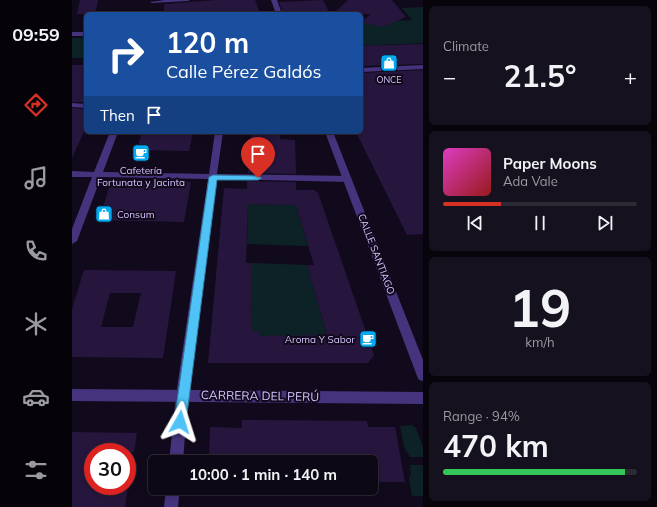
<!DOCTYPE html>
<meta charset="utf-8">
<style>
body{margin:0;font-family:Mulish,sans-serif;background:#16111e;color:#f1f3f6;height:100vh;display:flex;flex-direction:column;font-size:15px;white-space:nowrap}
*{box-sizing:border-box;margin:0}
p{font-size:13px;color:#9a9aa0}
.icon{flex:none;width:22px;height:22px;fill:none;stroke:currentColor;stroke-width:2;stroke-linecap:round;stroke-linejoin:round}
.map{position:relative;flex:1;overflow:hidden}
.panel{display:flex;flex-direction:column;gap:6px;padding:6px;background:#07040c;width:234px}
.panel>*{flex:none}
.hud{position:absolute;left:12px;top:12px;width:279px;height:122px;border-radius:6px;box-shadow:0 2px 6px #0003,0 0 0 1px #2d2934;background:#1a4fa0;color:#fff;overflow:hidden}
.speed{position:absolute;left:12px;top:443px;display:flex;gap:8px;font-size:20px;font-weight:700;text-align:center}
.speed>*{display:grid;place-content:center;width:52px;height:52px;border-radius:50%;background:#0d0815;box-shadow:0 2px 6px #0003,0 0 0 1px #2d2934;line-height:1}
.speed .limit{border:6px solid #d22;background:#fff;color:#111}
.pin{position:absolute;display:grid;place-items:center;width:34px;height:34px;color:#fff;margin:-41px -17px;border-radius:50% 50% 50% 0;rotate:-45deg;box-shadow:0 0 4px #0007}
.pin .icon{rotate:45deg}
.me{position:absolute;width:44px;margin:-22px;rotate:6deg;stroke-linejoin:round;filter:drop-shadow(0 0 3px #0008)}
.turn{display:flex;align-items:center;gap:14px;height:84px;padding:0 16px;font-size:18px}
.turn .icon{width:52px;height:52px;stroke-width:2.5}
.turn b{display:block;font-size:28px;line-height:34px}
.then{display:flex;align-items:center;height:38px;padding:0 16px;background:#0003;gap:8px;font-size:15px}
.big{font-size:30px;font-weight:700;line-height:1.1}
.panel .widget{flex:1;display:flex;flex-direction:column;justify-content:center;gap:6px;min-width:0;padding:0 14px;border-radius:6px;background:#16111e}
.panel .dial{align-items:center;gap:0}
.dial b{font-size:52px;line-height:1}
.song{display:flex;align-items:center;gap:12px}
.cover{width:48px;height:48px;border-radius:6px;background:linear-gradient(135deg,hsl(310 70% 55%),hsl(0 70% 35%))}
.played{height:4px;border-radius:2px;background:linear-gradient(90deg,#d93025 30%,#2d2934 30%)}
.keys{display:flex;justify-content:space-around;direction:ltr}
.heat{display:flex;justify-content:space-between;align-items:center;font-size:22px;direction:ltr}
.charge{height:6px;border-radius:3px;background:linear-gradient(90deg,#34c759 94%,#2d2934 0)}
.trip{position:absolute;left:76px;top:455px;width:230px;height:40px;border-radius:6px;background:#0d0815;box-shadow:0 2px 6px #0003,0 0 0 1px #2d2934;font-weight:700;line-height:40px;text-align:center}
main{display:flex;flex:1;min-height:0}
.tab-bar{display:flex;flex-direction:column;width:72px;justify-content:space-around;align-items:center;background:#050308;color:#9a9aa0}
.tab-bar .icon{width:28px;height:28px}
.tab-bar .current{color:#d93025}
.tab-bar b{font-size:18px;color:#f1f3f6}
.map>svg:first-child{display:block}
</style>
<main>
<nav class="tab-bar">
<b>09:59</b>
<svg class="icon current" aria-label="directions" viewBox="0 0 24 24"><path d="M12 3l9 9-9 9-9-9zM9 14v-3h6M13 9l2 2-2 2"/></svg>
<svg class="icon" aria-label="music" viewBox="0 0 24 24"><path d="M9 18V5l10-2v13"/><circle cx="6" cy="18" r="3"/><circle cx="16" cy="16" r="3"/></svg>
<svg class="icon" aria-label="phone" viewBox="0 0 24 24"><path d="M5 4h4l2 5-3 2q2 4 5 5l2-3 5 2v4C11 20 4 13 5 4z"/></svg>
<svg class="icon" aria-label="climate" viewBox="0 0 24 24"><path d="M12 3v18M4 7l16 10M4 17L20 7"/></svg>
<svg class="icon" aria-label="car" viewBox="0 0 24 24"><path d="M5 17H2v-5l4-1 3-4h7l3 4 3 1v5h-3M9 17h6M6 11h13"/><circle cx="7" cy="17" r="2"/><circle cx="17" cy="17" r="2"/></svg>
<svg class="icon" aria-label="filters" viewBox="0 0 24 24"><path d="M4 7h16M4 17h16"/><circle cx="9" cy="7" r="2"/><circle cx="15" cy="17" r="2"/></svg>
</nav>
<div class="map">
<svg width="351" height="507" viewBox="0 0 351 507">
<rect width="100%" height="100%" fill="#110a1c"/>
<g fill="#0d2226">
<polygon points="351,7 351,43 289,46 289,23 340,20 330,8"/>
<rect x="0" y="38" width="14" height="20"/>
<polygon points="176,204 224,205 236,246 175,244"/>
<polygon points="180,263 235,265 255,336 187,336 179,331"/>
<polygon points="340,425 344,428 351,447 351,457 338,457 332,447 328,426"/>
<polygon points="338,465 351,465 351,496 340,496 337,479 339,474"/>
</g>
<g fill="#26163d" fill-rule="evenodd">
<polygon points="8,0 26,0 23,14 5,14"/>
<polygon points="144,0 183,0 188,14 92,14 92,4"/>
<polygon points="251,0 258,14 211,14 207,2"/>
<polygon points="276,0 320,0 334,17 310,27 289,22 299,14 261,14"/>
<polygon points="351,44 351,64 289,66 289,46"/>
<rect x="0" y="65" width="14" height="37"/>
<polygon points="351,70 351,234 335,235 284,132 289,132 289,73"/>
<polygon points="0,108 14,109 14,127 0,158"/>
<polygon points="70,132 121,132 117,151 65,150"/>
<polygon points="179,132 208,132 208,139 223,140 224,174 176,173"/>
<polygon points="39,181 119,182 112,222 27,220"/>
<path d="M175,181L224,182V190H242L246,193L302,355L296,363H136L152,188L175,189ZM176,204L224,205L242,265H235L255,335L187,336V331H179L180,263H174Z"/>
<path d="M12,270L104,271L91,358L0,357V309ZM38,293H69L61,327H29Z"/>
<polygon points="170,420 295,421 296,427 323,427 333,482 299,482 299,462 137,462 138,427 170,428"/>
<polygon points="0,432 65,433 62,452 21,452 21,486 56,486 53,507 0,507"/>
</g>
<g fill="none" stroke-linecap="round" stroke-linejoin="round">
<polygon fill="#45347d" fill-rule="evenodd" points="118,0 116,1 80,3 78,2 93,0"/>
<g fill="#45347d" fill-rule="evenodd">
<polygon points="0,103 14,104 14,108 0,107"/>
<polygon points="38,132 46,132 31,172 137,174 143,132 151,132 145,174 276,176 280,179 276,182 145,179 116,395 111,462 97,462 104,395 136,179 29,177 5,241 0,244 0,229 20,177 0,177 0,171 22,172"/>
<polygon points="94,488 108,488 106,507 92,507"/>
</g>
<g fill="#45347d" fill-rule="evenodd">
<polygon points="199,0 205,0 210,14 204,14"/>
<rect x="0" y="32" width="14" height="4"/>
<polygon points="351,65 351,69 289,72 289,68"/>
<polygon points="253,132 261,132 351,360 351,381 347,380 345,376"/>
<polygon points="0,389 351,392 351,404 0,401"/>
</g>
</g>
<polygon fill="#4fc3f7" stroke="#337fa1" points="141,175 186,176 190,178 186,180 145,180 114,422 112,426 108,427 103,426 102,422 137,177"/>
<defs>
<symbol id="shop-square" viewBox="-11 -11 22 22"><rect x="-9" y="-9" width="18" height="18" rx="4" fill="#00a9f0" stroke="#110a1c"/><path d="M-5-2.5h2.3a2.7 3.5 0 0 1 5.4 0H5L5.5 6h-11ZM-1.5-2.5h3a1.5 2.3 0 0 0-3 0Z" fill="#fff"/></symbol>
<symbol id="cafe-square" viewBox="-11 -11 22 22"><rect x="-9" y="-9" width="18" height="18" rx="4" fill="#00a9f0" stroke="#110a1c"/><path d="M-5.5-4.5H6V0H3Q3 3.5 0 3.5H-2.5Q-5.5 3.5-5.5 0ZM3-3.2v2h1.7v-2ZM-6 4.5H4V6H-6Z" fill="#fff"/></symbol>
</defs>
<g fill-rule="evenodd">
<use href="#shop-square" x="307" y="53" width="20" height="20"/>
<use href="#cafe-square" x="59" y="143" width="20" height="20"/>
<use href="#shop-square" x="22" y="204" width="20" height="20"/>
<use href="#cafe-square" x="286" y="329" width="20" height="20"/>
</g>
<g text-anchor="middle" stroke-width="4" stroke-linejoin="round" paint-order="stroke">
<g font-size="9" fill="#d7c5ff" stroke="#110a1c">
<text x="317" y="83">ONCE</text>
</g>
<g font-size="10" fill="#d7c5ff" stroke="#110a1c">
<text x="69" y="174">Cafetería<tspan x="69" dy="12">Fortunata y Jacinta</tspan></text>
<text x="45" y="218" text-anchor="start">Consum</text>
<text x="283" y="343" text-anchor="end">Aroma Y Sabor</text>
</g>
<g font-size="10" fill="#d7c5ff" stroke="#110a1c">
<text transform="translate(305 254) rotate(69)" y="4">CALLE SANTIAGO</text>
</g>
<g font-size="12" fill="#d7c5ff" stroke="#110a1c">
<text transform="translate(188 396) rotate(1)" y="4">CARRERA DEL PERÚ</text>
</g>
</g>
</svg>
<div class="speed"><div class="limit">30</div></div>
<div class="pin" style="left:186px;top:178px;background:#d93025"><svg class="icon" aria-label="arrive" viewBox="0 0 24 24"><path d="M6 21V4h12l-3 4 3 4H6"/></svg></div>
<svg class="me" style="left:108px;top:422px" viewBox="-20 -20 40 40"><path d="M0-17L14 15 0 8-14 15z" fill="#4fc3f7" stroke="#fff" stroke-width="4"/></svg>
<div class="trip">10:00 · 1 min · 140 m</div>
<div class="hud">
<div class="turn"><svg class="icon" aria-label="right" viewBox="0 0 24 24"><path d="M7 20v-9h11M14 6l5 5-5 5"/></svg><div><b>120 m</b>Calle Pérez Galdós</div></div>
<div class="then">Then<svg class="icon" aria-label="arrive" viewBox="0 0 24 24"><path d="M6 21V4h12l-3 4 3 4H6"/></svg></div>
</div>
</div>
<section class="panel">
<div class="widget"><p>Climate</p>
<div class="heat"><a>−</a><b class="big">21.5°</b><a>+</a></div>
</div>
<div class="widget">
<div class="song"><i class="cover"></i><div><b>Paper Moons</b><p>Ada Vale</p></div></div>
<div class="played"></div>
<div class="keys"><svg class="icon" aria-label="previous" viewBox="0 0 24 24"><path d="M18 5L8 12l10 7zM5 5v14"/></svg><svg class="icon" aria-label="pause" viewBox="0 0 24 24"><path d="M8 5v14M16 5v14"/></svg><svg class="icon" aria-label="next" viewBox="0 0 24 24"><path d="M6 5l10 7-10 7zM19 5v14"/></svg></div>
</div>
<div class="widget dial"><b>19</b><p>km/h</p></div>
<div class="widget"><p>Range · 94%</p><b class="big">470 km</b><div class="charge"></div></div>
</section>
</main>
